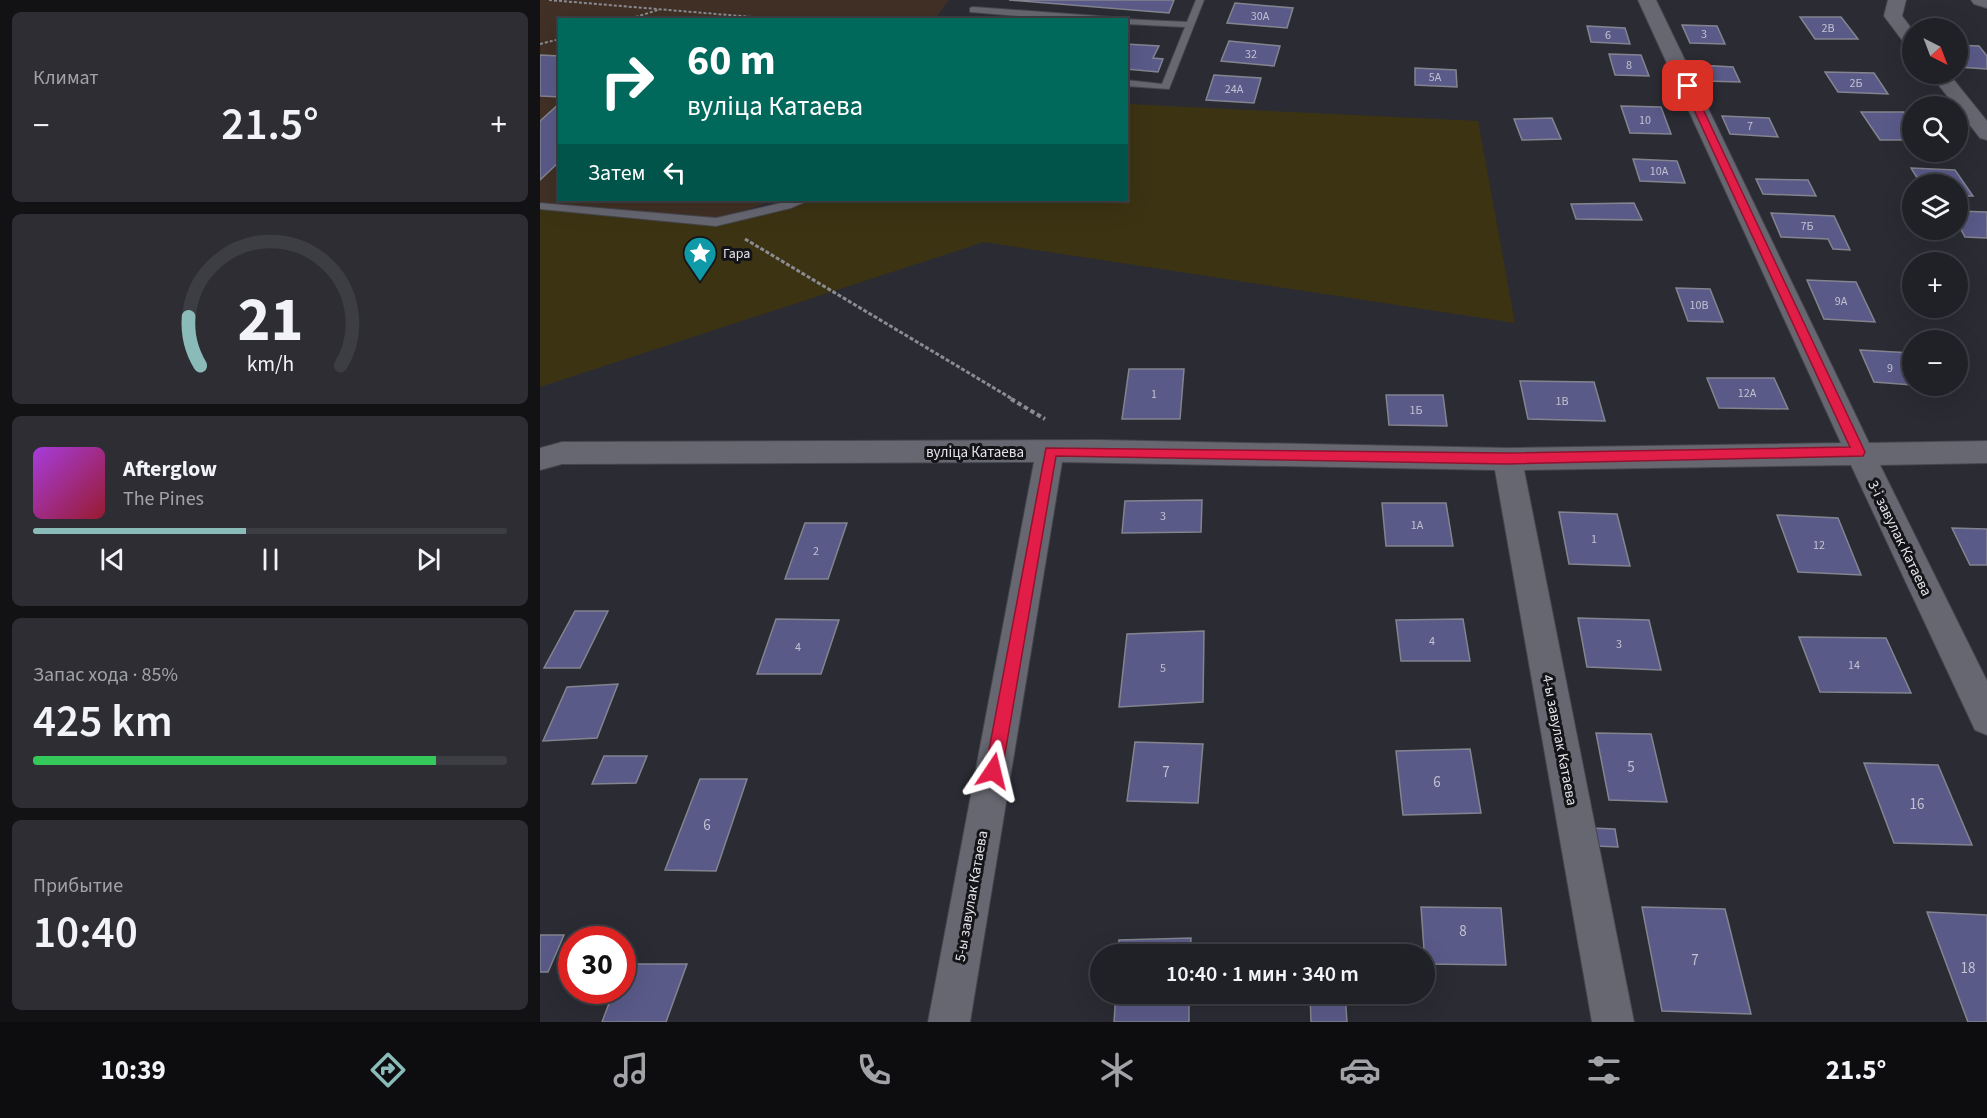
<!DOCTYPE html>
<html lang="ru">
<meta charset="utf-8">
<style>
body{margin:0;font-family:"Source Sans 3",sans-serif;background:#2d2d33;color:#f1f3f6;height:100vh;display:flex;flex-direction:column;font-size:22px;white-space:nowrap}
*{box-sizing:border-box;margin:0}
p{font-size:20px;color:#a2a3a7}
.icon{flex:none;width:33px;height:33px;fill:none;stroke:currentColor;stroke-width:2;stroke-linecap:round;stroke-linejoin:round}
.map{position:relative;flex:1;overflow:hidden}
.drawer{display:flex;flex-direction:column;gap:12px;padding:12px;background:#121215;width:540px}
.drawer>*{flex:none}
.hud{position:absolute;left:18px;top:18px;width:570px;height:183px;border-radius:0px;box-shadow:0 6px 24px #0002,0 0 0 2px #3d3e44;background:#00695c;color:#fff;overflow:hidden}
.needle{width:39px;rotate:138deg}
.tools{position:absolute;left:1362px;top:18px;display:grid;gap:12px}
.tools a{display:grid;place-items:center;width:66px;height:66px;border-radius:50%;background:#202027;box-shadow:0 6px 24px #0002,0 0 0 2px #3d3e44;font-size:30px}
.speed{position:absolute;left:18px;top:926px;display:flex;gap:12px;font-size:30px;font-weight:700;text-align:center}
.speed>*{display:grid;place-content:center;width:78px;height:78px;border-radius:50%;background:#202027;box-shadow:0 6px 24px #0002,0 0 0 2px #3d3e44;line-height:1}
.speed .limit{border:9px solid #d22;background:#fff;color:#111}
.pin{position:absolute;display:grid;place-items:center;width:51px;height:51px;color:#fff;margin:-26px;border-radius:12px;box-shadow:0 3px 9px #0006}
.me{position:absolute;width:66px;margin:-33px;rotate:10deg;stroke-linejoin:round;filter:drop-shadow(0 0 4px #0008)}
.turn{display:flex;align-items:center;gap:21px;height:126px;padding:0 30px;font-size:27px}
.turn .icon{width:78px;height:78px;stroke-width:2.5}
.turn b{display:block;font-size:42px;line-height:51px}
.then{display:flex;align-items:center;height:57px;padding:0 30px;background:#0003;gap:12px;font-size:22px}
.big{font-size:45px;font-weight:600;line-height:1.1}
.drawer .card{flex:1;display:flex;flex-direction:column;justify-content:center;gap:9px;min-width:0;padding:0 21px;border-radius:9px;background:#2d2d33}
.drawer .dial{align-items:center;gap:0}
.dial svg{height:156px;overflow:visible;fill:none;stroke:#3d3e44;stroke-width:7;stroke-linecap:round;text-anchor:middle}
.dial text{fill:#f1f3f6;stroke:none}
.song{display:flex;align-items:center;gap:18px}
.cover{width:72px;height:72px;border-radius:9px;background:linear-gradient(135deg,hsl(280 70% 55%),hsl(350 70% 35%))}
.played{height:6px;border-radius:3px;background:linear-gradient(90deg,#8bbbb9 45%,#3d3e44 45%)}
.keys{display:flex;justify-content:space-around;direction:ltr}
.heat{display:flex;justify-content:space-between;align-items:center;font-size:33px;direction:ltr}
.charge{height:9px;border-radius:4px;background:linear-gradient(90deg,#34c759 85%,#3d3e44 0)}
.trip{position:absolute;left:550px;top:944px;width:345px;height:60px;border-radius:30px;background:#202027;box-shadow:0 6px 24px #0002,0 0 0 2px #3d3e44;font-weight:600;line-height:60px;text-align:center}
.dock{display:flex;height:96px;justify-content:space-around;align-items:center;background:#0d0d10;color:#a2a3a7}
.dock .icon{width:42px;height:42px}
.dock .active{color:#8bbbb9}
.dock b{font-size:27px;color:#f1f3f6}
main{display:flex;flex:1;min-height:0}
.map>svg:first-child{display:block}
</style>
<main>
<section class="drawer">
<div class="card"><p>Климат</p>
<div class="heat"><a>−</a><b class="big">21.5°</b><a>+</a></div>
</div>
<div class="card dial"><svg viewBox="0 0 100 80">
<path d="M14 69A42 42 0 1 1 86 69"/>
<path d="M14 69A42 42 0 0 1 8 44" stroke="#8bbbb9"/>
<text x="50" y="56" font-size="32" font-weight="700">21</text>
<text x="50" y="72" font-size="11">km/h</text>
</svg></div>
<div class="card">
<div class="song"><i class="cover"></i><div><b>Afterglow</b><p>The Pines</p></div></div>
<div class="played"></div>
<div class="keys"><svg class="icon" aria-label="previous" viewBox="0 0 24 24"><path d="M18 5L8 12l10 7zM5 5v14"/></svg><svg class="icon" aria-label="pause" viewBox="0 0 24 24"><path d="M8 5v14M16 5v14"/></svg><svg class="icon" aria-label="next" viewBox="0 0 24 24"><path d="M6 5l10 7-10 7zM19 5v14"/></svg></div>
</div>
<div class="card"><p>Запас хода · 85%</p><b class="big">425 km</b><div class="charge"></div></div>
<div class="card"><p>Прибытие</p><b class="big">10:40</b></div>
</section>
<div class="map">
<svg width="1447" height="1022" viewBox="0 0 1447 1022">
<rect width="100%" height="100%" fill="#2b2b34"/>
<polygon fill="#403025" points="0,0 409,0 394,20 20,20 20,200 233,200 139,238 0,223"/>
<polygon fill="#3c3313" points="587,104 938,121 975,323 444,242 0,387 0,207 176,222 247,206 263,200 586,200"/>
<g fill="#5a5a89" stroke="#83848f" stroke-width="1.5">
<polygon points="469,0 634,0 629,13"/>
<polygon points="695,3 753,8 747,28 687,23"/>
<polygon points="1260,17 1301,17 1318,39 1275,39"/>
<polygon points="1142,25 1177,26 1185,44 1150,43"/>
<polygon points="1047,26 1085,28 1090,44 1051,42"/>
<polygon points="689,41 740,46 734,66 681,61"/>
<polygon points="586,44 619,46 613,58 623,59 618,72 586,69"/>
<polygon points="1418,45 1439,46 1447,56 1447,69 1418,67"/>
<polygon points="1069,54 1101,55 1109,76 1075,75"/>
<polygon points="0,55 20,56 20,97 0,96"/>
<polygon points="1158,65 1193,67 1200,82 1164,81"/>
<polygon points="875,68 916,70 917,87 875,85"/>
<polygon points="1285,72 1334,73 1348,94 1298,92"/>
<polygon points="674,75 721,78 714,103 666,100"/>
<polygon points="20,103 20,161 0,180 0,121"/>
<polygon points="1081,106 1121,107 1131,134 1090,133"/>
<polygon points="1321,112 1364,112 1372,124 1372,140 1340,140"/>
<polygon points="1182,116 1229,118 1238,137 1190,134"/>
<polygon points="1012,118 1021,139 982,140 974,119"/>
<polygon points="1093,159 1137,161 1145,183 1100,181"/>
<polygon points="1371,168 1415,170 1433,196 1418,196 1418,184 1381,184"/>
<polygon points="1216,179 1268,180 1276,196 1223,194"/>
<polygon points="1094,203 1102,220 1036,219 1031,204"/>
<polygon points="1418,211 1447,212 1447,238 1425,237 1418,224"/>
<polygon points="1231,213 1294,216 1310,250 1293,249 1288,239 1241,237"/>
<polygon points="1267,280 1316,282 1335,322 1284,319"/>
<polygon points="1136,288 1170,289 1183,322 1148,321"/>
<polygon points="1320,350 1372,353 1372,385 1334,382"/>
<polygon points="589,369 644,369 640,419 582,419"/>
<polygon points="1167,378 1234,378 1248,409 1179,408"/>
<polygon points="980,381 1054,382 1065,421 988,419"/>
<polygon points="846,395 903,395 907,426 849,425"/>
<polygon points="662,500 661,532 582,533 585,501"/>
<polygon points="842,503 906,503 913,546 846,546"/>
<polygon points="1019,512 1077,514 1090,566 1029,564"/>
<polygon points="1237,515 1298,518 1321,575 1258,572"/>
<polygon points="265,523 307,523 288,579 245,579"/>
<polygon points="1412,528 1447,529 1447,565 1430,565"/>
<polygon points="35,611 68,611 40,668 4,668"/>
<polygon points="1038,618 1109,620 1121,670 1047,667"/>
<polygon points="236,619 299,620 281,674 217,674"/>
<polygon points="923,619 930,661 861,661 856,620"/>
<polygon points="664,631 663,702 579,707 587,634"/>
<polygon points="1259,637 1346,638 1371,693 1280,692"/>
<polygon points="78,684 57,738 3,741 27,687"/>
<polygon points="1056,733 1111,734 1127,802 1069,800"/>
<polygon points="595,742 663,744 658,803 587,801"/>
<polygon points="930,749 941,813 863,815 856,751"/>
<polygon points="64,756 107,756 96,783 52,784"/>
<polygon points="1324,763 1398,765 1432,845 1354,843"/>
<polygon points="160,779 207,779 176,871 125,870"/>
<polygon points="1051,828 1075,829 1078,847 1054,846"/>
<polygon points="881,907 961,908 966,965 885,964"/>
<polygon points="1102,907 1185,909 1211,1014 1122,1011"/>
<polygon points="1387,912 1447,915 1447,1022 1428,1022"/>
<polygon points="0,935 24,935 8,972 0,972"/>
<polygon points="651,938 650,954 578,954 579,940"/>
<polygon points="84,964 147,964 126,1022 62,1022 74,990 82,990"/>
<polygon points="576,993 649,993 649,1022 574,1022"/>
<polygon points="770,993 805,993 807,1022 771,1022"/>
</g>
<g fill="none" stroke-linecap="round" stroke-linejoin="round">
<defs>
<g id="lane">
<polygon points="656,0 664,0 629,89 586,86 586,80 622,84 645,27 586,24 586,20 583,19 647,22"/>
<polygon points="433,7 572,17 576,20 528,20 430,12 430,8"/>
<polygon points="254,200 269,200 251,208 176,226 0,209 0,203 176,218"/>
</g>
<g id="street">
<polygon points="1098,0 1116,0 1329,443 1447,441 1447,463 1340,465 1447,681 1447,735 1435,730 1311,465 984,470 1094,1022 1052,1022 955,470 522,462 430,1022 388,1022 494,462 22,464 0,470 0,448 22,442 558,440 967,448 1301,443"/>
<polygon points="1348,0 1366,0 1362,16 1372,29 1372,45 1365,44 1344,16"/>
<polygon points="1390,74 1409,74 1447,121 1447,140 1440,138 1418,110 1418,106 1415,106"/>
</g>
<polygon id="secondary" points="1431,0 1447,0 1447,8 1434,4"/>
</defs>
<use href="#lane" stroke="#45464d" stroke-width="2"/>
<use href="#street" stroke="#45464d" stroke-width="2"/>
<use href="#secondary" stroke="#45464d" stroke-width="2"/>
<g stroke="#8b8b93" stroke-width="2" stroke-dasharray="3 2" stroke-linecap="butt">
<polyline points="9,0 248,20"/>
<polyline points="86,20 118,10"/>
<polyline points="0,44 20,39"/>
</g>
<polyline stroke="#8b8b93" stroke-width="3" stroke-dasharray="4 2" stroke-linecap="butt" points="205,239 474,400"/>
<polyline stroke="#8b8b93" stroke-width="4" stroke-dasharray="4.5 3" stroke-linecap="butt" points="471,399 505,419"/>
<use href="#lane" fill="#666771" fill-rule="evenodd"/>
<use href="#street" fill="#666771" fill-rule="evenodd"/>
<use href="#secondary" fill="#666771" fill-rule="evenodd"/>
</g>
<polygon fill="#e11d48" stroke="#92132f" stroke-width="1.5" points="1148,83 1152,86 1325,452 1323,456 967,464 516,456 462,771 459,777 453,779 447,777 445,771 506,448 967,453 1310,447 1143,86"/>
<defs>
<symbol id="sight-pin" viewBox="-11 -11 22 30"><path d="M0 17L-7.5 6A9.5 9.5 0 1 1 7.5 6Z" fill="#0f9aa8" stroke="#141418"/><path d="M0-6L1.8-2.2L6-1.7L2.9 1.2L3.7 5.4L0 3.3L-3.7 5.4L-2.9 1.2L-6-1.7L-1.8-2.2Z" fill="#fff"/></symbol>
</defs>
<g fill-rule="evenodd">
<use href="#sight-pin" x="141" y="234" width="38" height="52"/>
</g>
<g text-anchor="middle" stroke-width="6" stroke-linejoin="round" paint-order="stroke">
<g font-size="12" fill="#c1c1d1">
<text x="720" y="20">30А</text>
<text x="1288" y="32">2В</text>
<text x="1164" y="38">3</text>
<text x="1068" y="39">6</text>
<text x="711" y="58">32</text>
<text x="1089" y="69">8</text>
<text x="895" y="81">5А</text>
<text x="1316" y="87">2Б</text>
<text x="694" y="93">24А</text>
<text x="1105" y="124">10</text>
<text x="1210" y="130">7</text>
<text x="1119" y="175">10А</text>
<text x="1267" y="230">7Б</text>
<text x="1301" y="305">9А</text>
<text x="1159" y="309">10В</text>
<text x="1350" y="372">9</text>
<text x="1207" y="397">12А</text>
<text x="614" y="398">1</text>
<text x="1022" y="405">1В</text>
<text x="876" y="414">1Б</text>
<text x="623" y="520">3</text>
<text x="877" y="529">1А</text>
<text x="1054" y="543">1</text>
<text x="1279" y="549">12</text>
<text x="276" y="555">2</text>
<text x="892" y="645">4</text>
<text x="1079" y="648">3</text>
<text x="258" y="651">4</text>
<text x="1314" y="669">14</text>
<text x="623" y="672">5</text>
</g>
<g font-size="14" fill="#e3e3e9" stroke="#141418" text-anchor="start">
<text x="183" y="258">Гара</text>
</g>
<g font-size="15" fill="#e3e3e9" stroke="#141418">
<text x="435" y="457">вуліца Катаева</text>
<text transform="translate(1360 538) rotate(64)" y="5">3-і завулак Катаева</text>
<text transform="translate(1020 740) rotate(79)" y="5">4-ы завулак Катаева</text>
<text transform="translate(431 896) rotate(-80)" y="5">5-ы завулак Катаева</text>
</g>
<g font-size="15" fill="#c1c1d1">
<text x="1091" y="772">5</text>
<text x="626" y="777">7</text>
<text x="897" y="787">6</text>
<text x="1377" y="809">16</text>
<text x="167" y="830">6</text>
<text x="923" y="936">8</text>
<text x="1155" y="965">7</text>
<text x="1428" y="973">18</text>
</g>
</g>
</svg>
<div class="tools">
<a><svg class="needle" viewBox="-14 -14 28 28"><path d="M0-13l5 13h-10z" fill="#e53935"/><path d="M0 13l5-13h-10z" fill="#a2a3a7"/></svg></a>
<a><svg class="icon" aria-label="search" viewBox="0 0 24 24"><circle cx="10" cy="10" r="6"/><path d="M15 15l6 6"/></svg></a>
<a><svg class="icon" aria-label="layers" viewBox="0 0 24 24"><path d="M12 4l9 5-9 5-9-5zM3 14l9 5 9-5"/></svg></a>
<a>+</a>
<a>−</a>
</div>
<div class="speed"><div class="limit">30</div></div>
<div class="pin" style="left:1148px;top:86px;background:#d93025"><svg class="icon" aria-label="arrive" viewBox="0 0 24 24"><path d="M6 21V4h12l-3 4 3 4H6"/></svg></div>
<svg class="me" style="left:453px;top:771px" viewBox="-20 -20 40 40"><path d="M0-17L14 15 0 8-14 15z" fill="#e11d48" stroke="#fff" stroke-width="4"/></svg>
<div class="trip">10:40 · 1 мин · 340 m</div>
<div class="hud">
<div class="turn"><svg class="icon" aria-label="right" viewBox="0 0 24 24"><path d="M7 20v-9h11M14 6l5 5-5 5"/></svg><div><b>60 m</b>вуліца Катаева</div></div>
<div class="then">Затем<svg class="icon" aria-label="left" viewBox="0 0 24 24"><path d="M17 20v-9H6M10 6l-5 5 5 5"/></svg></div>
</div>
</div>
</main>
<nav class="dock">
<b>10:39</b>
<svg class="icon active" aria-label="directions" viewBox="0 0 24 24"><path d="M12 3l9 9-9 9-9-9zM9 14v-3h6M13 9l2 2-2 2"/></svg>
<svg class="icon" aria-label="music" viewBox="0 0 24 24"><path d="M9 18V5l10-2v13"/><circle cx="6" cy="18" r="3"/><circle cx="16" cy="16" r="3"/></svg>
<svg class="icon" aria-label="phone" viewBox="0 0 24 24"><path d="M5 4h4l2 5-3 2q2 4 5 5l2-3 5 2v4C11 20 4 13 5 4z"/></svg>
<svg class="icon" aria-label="climate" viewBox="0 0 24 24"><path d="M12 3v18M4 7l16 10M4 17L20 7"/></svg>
<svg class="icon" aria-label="car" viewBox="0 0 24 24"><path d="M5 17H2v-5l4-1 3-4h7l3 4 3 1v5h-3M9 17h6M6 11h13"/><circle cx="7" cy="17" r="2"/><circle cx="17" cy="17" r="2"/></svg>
<svg class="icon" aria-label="filters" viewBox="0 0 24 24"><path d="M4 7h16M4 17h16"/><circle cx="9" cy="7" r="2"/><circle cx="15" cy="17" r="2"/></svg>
<b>21.5°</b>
</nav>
